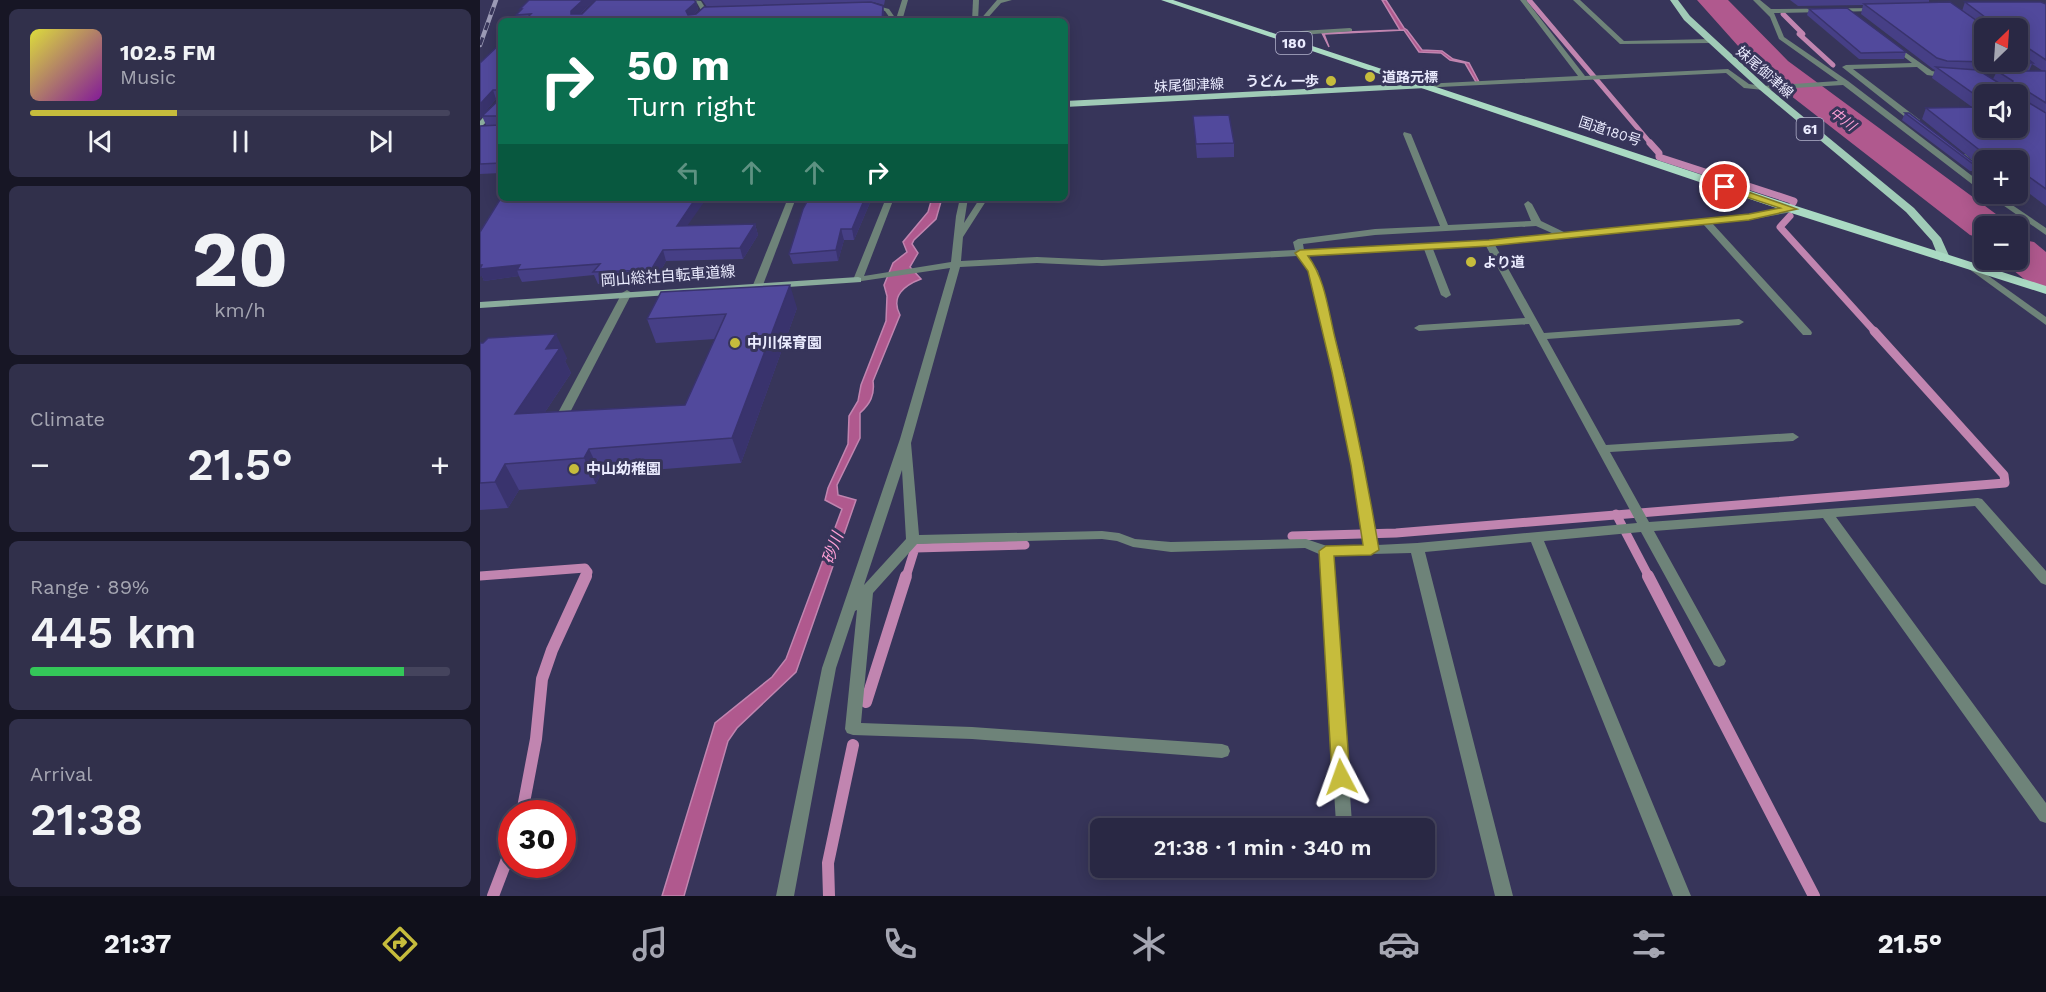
<!DOCTYPE html>
<meta charset="utf-8">
<style>
body{margin:0;font-family:"Work Sans","Noto Sans JP",sans-serif;background:#31304b;color:#f1f3f6;height:100vh;display:flex;flex-direction:column;font-size:22px;white-space:nowrap}
*{box-sizing:border-box;margin:0}
p{font-size:20px;color:#a5a6b2}
.icon{flex:none;width:33px;height:33px;fill:none;stroke:currentColor;stroke-width:2;stroke-linecap:round;stroke-linejoin:round}
.map{position:relative;flex:1;overflow:hidden}
.drawer{display:flex;flex-direction:column;gap:9px;padding:9px;background:#171625;width:480px}
.drawer>*{flex:none}
.banner{position:absolute;left:18px;top:18px;width:570px;height:183px;border-radius:9px;box-shadow:0 3px 15px #0003,0 0 0 2px #45445d;background:#0b6e4f;color:#fff;overflow:hidden}
.needle{width:39px;rotate:25deg}
.fabs{position:absolute;left:1494px;top:18px;display:grid;gap:12px}
.fabs a{display:grid;place-items:center;width:54px;height:54px;border-radius:9px;background:#292844;box-shadow:0 3px 15px #0003,0 0 0 2px #45445d;font-size:30px}
.speed{position:absolute;left:18px;top:800px;display:flex;gap:12px;font-size:30px;font-weight:700;text-align:center}
.speed>*{display:grid;place-content:center;width:78px;height:78px;border-radius:50%;background:#292844;box-shadow:0 3px 15px #0003,0 0 0 2px #45445d;line-height:1}
.speed .limit{border:9px solid #d22;background:#fff;color:#111}
.pin{position:absolute;display:grid;place-items:center;width:51px;height:51px;color:#fff;margin:-26px;border:3px solid #fff;border-radius:50%;box-shadow:0 2px 6px #0007}
.me{position:absolute;width:66px;margin:-33px;rotate:356deg;stroke-linejoin:round;filter:drop-shadow(0 0 4px #0008)}
.turn{display:flex;align-items:center;gap:21px;height:126px;padding:0 30px;font-size:27px}
.turn .icon{width:78px;height:78px;stroke-width:2.5}
.turn b{display:block;font-size:42px;line-height:51px}
.lanes{display:flex;align-items:center;height:57px;padding:0 30px;background:#0003;justify-content:center;gap:30px;direction:ltr}
.lanes .off{opacity:.35}
.big{font-size:45px;font-weight:600;line-height:1.1}
.drawer .card{flex:1;display:flex;flex-direction:column;justify-content:center;gap:9px;min-width:0;padding:0 21px;border-radius:9px;background:#31304b}
.drawer .dial{align-items:center;gap:0}
.dial b{font-size:78px;line-height:1}
.song{display:flex;align-items:center;gap:18px}
.cover{width:72px;height:72px;border-radius:9px;background:linear-gradient(135deg,hsl(60 70% 55%),hsl(290 70% 35%))}
.played{height:6px;border-radius:3px;background:linear-gradient(90deg,#c6bc3c 35%,#45445d 35%)}
.keys{display:flex;justify-content:space-around;direction:ltr}
.heat{display:flex;justify-content:space-between;align-items:center;font-size:33px;direction:ltr}
.charge{height:9px;border-radius:4px;background:linear-gradient(90deg,#34c759 89%,#45445d 0)}
.trip{position:absolute;left:610px;top:818px;width:345px;height:60px;border-radius:9px;background:#292844;box-shadow:0 3px 15px #0003,0 0 0 2px #45445d;font-weight:600;line-height:60px;text-align:center}
.menu{display:flex;height:96px;justify-content:space-around;align-items:center;background:#10101b;color:#a5a6b2}
.menu .icon{width:42px;height:42px}
.menu .selected{color:#c6bc3c}
.menu b{font-size:27px;color:#f1f3f6}
main{display:flex;flex:1;min-height:0}
.map>svg:first-child{display:block}
</style>
<main>
<section class="drawer">
<div class="card">
<div class="song"><i class="cover"></i><div><b>102.5 FM</b><p>Music</p></div></div>
<div class="played"></div>
<div class="keys"><svg class="icon" aria-label="previous" viewBox="0 0 24 24"><path d="M18 5L8 12l10 7zM5 5v14"/></svg><svg class="icon" aria-label="pause" viewBox="0 0 24 24"><path d="M8 5v14M16 5v14"/></svg><svg class="icon" aria-label="next" viewBox="0 0 24 24"><path d="M6 5l10 7-10 7zM19 5v14"/></svg></div>
</div>
<div class="card dial"><b>20</b><p>km/h</p></div>
<div class="card"><p>Climate</p>
<div class="heat"><a>−</a><b class="big">21.5°</b><a>+</a></div>
</div>
<div class="card"><p>Range · 89%</p><b class="big">445 km</b><div class="charge"></div></div>
<div class="card"><p>Arrival</p><b class="big">21:38</b></div>
</section>
<div class="map">
<svg width="1566" height="896" viewBox="0 0 1566 896">
<rect width="100%" height="100%" fill="#37355a"/>
<g fill="#b0598e" stroke="#c185b0" stroke-width="1.5">
<polygon points="902,0 906,0 924,28 927,30 942,50 962,51 973,59 989,63 999,82 996,82 985,63 970,60 961,53 939,52 924,30 844,34 849,47 842,33 920,30"/>
<path d="M452,198H462L456,219L434,240L432,244L438,253L430,267L441,279C425,285 410,296 420,315L393,381C395,395 390,404 380,413V438L357,485L358,495L376,500L316,672L257,728L248,741L204,896H182L235,723L292,677L306,659L362,509L345,500L348,488L368,444L369,416L378,401L381,385L406,321L407,296L404,285L413,263L427,252L423,242L448,212Z"/>
</g>
<g fill="none" stroke-linecap="round" stroke-linejoin="round">
<g stroke="#c185b0" stroke-width="5">
<polyline points="1049,0 1172,145"/>
<polyline points="1303,14 1323,34 1319,34 1353,65"/>
</g>
<g stroke="#c185b0" stroke-width="7">
<polyline points="1170,143 1179,153 1179,157 1314,201 1313,203"/>
<polyline points="1310,216 1300,227 1395,332"/>
</g>
<g stroke="#c185b0" stroke-width="9">
<polyline points="1136,514 1169,577"/>
<polyline points="812,536 916,533 1525,483 1524,475 1394,331"/>
<polyline points="0,576 105,568 108,572 106,577"/>
<polyline points="426,577 435,548 545,545"/>
</g>
<g stroke="#c185b0" stroke-width="12">
<polyline points="1168,576 1334,896"/>
<polyline points="386,702 426,576"/>
<polyline points="42,813 56,739 62,679 72,650 106,576"/>
<polyline points="13,896 32,846"/>
<polyline points="349,896 348,863 373,745"/>
</g>
<g fill="#b0598e" fill-rule="evenodd">
<polygon points="1217,0 1248,0 1308,61 1520,217 1526,226 1504,226 1504,239 1490,235 1284,75"/>
<polygon points="1538,239 1554,242 1566,252 1566,288 1550,284 1521,260 1538,260"/>
</g>
<polygon fill="#6e8379" fill-rule="evenodd" points="147,290 152,293 84,424 82,426 74,426 72,424 142,293"/>
<g fill="#6e8379" fill-rule="evenodd">
<polygon points="211,0 221,1 226,9 240,12 237,14 222,12 217,3"/>
<polygon points="422,0 428,0 422,21 412,21 405,11 387,6 390,4 409,9 416,19"/>
<polygon points="493,0 499,0 498,21 492,21"/>
<polygon points="517,0 532,0 521,3 505,21 499,21"/>
<polygon points="1040,0 1046,0 1105,76 1248,69 1269,84 1283,86 1358,81 1299,39 1290,17 1273,0 1280,0 1291,9 1398,8 1398,10 1396,11 1294,13 1304,37 1368,81 1504,185 1504,191 1501,191 1363,85 1283,90 1264,88 1246,73 940,88 940,84 943,84 1098,76"/>
<polygon points="1093,0 1100,0 1144,41 1231,39 1234,41 1231,43 1140,44"/>
<polygon points="870,28 872,29 872,31 822,35 802,41 799,39 821,31"/>
<polygon points="1412,43 1452,71 1473,76 1469,78 1447,75 1437,67 1373,69 1440,120 1440,124 1434,124 1362,67 1366,65 1432,63 1410,46 1410,44"/>
<path d="M924,132L931,134L968,225L1051,221L1044,204L1048,201L1052,204L1061,221L1086,233L1269,214L1315,207L1316,209L1312,212L1269,220L1232,223L1331,331L1332,333L1331,335H1323L1223,224L1015,245L1064,333L1259,319L1264,322L1259,325L1067,339L1126,445L1313,433L1319,437L1313,441L1130,452L1169,522L1498,498L1502,499L1566,571V585L1561,583L1495,506L1356,517L1566,803V823L1560,821L1343,518L1174,531L1246,661L1244,665L1239,667L1234,665L1161,532L1064,541L1211,896H1193L1051,542L945,552L1033,896H1015L931,553L853,555L872,823L870,828H858L856,823L839,554L825,548L691,552L653,547L637,541L622,539L437,544L393,593L381,723L492,727L742,744L748,746L750,751L748,756L742,758L492,739L373,735L367,733L365,729L377,610L375,611L356,668L314,896H296L342,668L420,439L470,268L375,282L373,280L406,198H414L384,276L471,262L476,216L480,198H488L484,223L500,198H508L483,237L481,261L557,257L622,260L815,250L813,242L818,239L895,229L960,226L923,134ZM1056,226L1074,234L1009,240L824,250L823,244L895,235ZM1006,246L1045,318L939,325L934,328L939,331L1049,324L1157,523L937,543L897,545L884,465L864,372L838,271L826,255L944,249L961,295L966,298L971,295L953,249ZM817,256L828,271L852,372L872,465L884,545L847,546L826,539L691,542L655,539L639,533L622,531L439,535L431,443L480,267L557,263L622,266ZM422,470L426,539L384,585Z"/>
<polygon points="1479,154 1485,154 1504,170 1504,176 1501,176 1479,158"/>
<polygon points="1507,194 1516,194 1566,228 1566,235"/>
<polygon points="308,198 316,198 283,285 281,287 275,287 273,285"/>
<polygon points="1492,264 1566,317 1566,325 1489,269 1487,267"/>
</g>
<g fill="#8aac9c" fill-rule="evenodd">
<polygon points="18,101 21,101 21,108 0,128 0,121"/>
<polygon points="378,277 381,278 381,282 0,308 0,302"/>
</g>
<g fill="#a0cbb7" fill-rule="evenodd">
<polygon points="1190,0 1198,0 1210,16 1286,86 1434,208 1461,238 1470,258 1468,261 1460,261 1452,241 1426,212 1280,90 1204,20"/>
<polygon points="943,83 946,84 946,88 585,107 585,101"/>
</g>
<polygon fill="#aadac3" fill-rule="evenodd" points="681,0 693,0 1316,206 1566,286 1566,294 1308,212"/>
<defs>
<polyline id="rail" points="0,45 16,0"/>
</defs>
<use href="#rail" stroke="#9b9ab5" stroke-width="4.5"/>
<use href="#rail" stroke="#37355a" stroke-width="3" stroke-dasharray="8" stroke-linecap="butt"/>
</g>
<g fill="#463f86" fill-rule="evenodd">
<polygon points="49,0 115,0 100,14 216,2 218,10 214,14 216,14 227,7 222,0 405,0 404,5 393,2 356,3 403,6 404,14 404,21 38,21 36,15 40,11 40,9"/>
<path d="M1310,0H1449V3L1482,11L1485,2L1566,4V206L1538,185V160H1504V169L1442,119L1446,108L1492,107L1452,78L1455,70L1453,69L1381,14L1383,5L1318,6ZM1552,64L1563,71H1549ZM1502,73H1516L1513,79ZM1504,94L1538,128H1504Z"/>
<polygon points="1329,9 1426,52 1424,59 1379,59 1327,15"/>
<polygon points="21,43 21,173 0,174 0,126 6,125 2,116 19,100 19,99 16,99 0,118 0,63"/>
<polygon points="1425,113 1496,164 1493,171 1490,171 1422,120"/>
<polygon points="713,116 754,143 754,157 717,158"/>
<polygon points="392,198 374,240 364,240 358,261 313,264 309,254"/>
<polygon points="275,224 278,235 263,259 186,261 175,281 118,284 114,275 42,282 39,276 4,281 2,276 208,226"/>
<polygon points="317,308 261,463 121,474 116,484 39,490 28,508 0,510 0,343 87,358 85,361 91,373 65,412 205,405 235,339 176,343 167,319"/>
</g>
<g fill="#39336d">
<polygon points="103,0 115,0 94,19 91,14 91,11"/>
<polygon points="216,2 218,10 208,19 206,11"/>
<polygon points="403,6 404,14 404,21 402,21"/>
<polygon points="13,90 16,99 0,118 0,104"/>
<polygon points="216,198 227,198 200,236 197,226"/>
<polygon points="385,198 392,198 374,240 372,229"/>
<polygon points="275,224 278,235 263,259 260,248"/>
<polygon points="361,229 364,240 358,261 356,250"/>
<polygon points="183,250 186,261 175,281 171,270"/>
<polygon points="0,265 40,265 37,270 39,276 4,281 2,276 0,277"/>
<polygon points="310,285 317,308 261,463 252,438"/>
<polygon points="76,334 87,358 85,361 91,373 47,439 35,414 66,349"/>
<polygon points="109,449 121,474 116,484 104,458"/>
<polygon points="25,464 39,490 28,508 15,482"/>
</g>
<g fill="#51499c" stroke="#39336d" stroke-width="1.5">
<polygon points="49,0 103,0 91,11 91,14 102,14 116,0 214,0 216,2 206,11 208,15 216,14 224,7 391,2 403,6 402,21 44,21 51,14 36,15 42,9 40,9"/>
<polygon points="1470,2 1507,28 1504,28 1504,62 1538,62 1538,28 1508,28 1509,20 1485,2 1561,2 1566,4 1566,60 1542,44 1540,53 1553,63 1467,61 1457,58 1384,4"/>
<polygon points="1367,8 1426,52 1381,53 1329,9"/>
<polygon points="21,43 21,163 0,164 0,126 19,125 19,116 2,116 19,100 19,90 13,90 0,104 0,63"/>
<polygon points="1456,67 1498,70 1522,85 1531,85 1533,81 1517,71 1566,71 1566,103 1544,89 1541,89 1541,98 1566,113 1566,189 1538,169 1538,160 1526,160 1523,158 1511,159 1446,108 1504,107 1504,128 1538,128 1538,94 1504,94 1504,101"/>
<polygon points="1425,113 1429,113 1496,164 1493,164"/>
<polygon points="749,115 754,143 716,144 713,116"/>
<polygon points="21,198 216,198 197,226 275,224 260,248 183,250 171,270 113,272 120,264 37,270 40,265 0,269 2,265 0,265 0,232"/>
<polygon points="329,198 385,198 372,229 361,229 356,250 309,254 323,209"/>
<polygon points="310,285 252,438 109,449 104,458 25,464 15,482 0,483 0,343 3,343 8,338 76,334 66,349 80,348 35,414 205,405 246,314 167,319 181,292"/>
</g>
<path fill="#c6bc3c" stroke="#817a27" stroke-width="1.5" d="M1242,185H1248L1317,209L1269,220L1009,246L828,256C845,279 848,309 855,338C873,408 887,478 899,550L891,555L854,556L870,777L868,783L861,785L854,783L852,777L839,551L846,546L883,545L871,465L852,372L828,271L815,253L820,250L1009,240L1269,214L1300,208L1242,189Z"/>
<g fill="#c6bc3c" stroke="#37355a" stroke-width="2">
<circle cx="890" cy="77" r="6"/>
<circle cx="851" cy="81" r="6"/>
<circle cx="991" cy="262" r="6"/>
<circle cx="255" cy="343" r="6"/>
<circle cx="94" cy="469" r="6"/>
</g>
<g text-anchor="middle" stroke-width="6" stroke-linejoin="round" paint-order="stroke">
<g fill="#37355a" stroke="#b4b4cd" stroke-width="1.5">
<rect x="796" y="32" width="36" height="22" rx="4.5"/>
<rect x="1316.5" y="118" width="27" height="22" rx="4.5"/>
</g>
<g font-size="14" font-weight="bold" fill="#eaebfe">
<text x="814" y="48">180</text>
<text x="1330" y="134">61</text>
</g>
<g font-size="14" fill="#eaebfe" stroke="#37355a">
<text transform="translate(1285 72) rotate(41)" y="5">妹尾御津線</text>
<text transform="translate(709 85) rotate(-3)" y="5">妹尾御津線</text>
<text transform="translate(1130 131) rotate(18)" y="5">国道180号</text>
</g>
<g font-size="14" font-weight="bold" fill="#eaebfe" stroke="#37355a" text-anchor="start">
<text x="902" y="82">道路元標</text>
<text x="839" y="86" text-anchor="end">うどん 一歩</text>
<text x="1003" y="267">より道</text>
</g>
<g font-size="14" font-style="italic" fill="#fd9fd5" stroke="#37355a">
<text transform="translate(1363 119) rotate(37)" y="5">中川</text>
</g>
<g font-size="15" fill="#eaebfe" stroke="#37355a">
<text transform="translate(188 276) rotate(-4)" y="5">岡山総社自転車道線</text>
</g>
<g font-size="15" font-weight="bold" fill="#eaebfe" stroke="#37355a" text-anchor="start">
<text x="267" y="348">中川保育園</text>
<text x="106" y="474">中山幼稚園</text>
</g>
<g font-size="16" font-style="italic" fill="#fd9fd5" stroke="#37355a">
<text transform="translate(352 548) rotate(-70)" y="6">砂川</text>
</g>
</g>
</svg>
<div class="fabs">
<a><svg class="needle" viewBox="-14 -14 28 28"><path d="M0-13l5 13h-10z" fill="#e53935"/><path d="M0 13l5-13h-10z" fill="#a5a6b2"/></svg></a>
<a><svg class="icon" aria-label="sound" viewBox="0 0 24 24"><path d="M4 9h4l5-4v14l-5-4H4zM17 9q2 3 0 6"/></svg></a>
<a>+</a>
<a>−</a>
</div>
<div class="speed"><div class="limit">30</div></div>
<div class="pin" style="left:1245px;top:187px;background:#d93025"><svg class="icon" aria-label="arrive" viewBox="0 0 24 24"><path d="M6 21V4h12l-3 4 3 4H6"/></svg></div>
<svg class="me" style="left:861px;top:777px" viewBox="-20 -20 40 40"><path d="M0-17L14 15 0 8-14 15z" fill="#c6bc3c" stroke="#fff" stroke-width="4"/></svg>
<div class="trip">21:38 · 1 min · 340 m</div>
<div class="banner">
<div class="turn"><svg class="icon" aria-label="right" viewBox="0 0 24 24"><path d="M7 20v-9h11M14 6l5 5-5 5"/></svg><div><b>50 m</b>Turn right</div></div>
<div class="lanes"><svg class="icon off" aria-label="left" viewBox="0 0 24 24"><path d="M17 20v-9H6M10 6l-5 5 5 5"/></svg><svg class="icon off" aria-label="ahead" viewBox="0 0 24 24"><path d="M12 20V5M6 11l6-6 6 6"/></svg><svg class="icon off" aria-label="ahead" viewBox="0 0 24 24"><path d="M12 20V5M6 11l6-6 6 6"/></svg><svg class="icon" aria-label="right" viewBox="0 0 24 24"><path d="M7 20v-9h11M14 6l5 5-5 5"/></svg></div>
</div>
</div>
</main>
<nav class="menu">
<b>21:37</b>
<svg class="icon selected" aria-label="directions" viewBox="0 0 24 24"><path d="M12 3l9 9-9 9-9-9zM9 14v-3h6M13 9l2 2-2 2"/></svg>
<svg class="icon" aria-label="music" viewBox="0 0 24 24"><path d="M9 18V5l10-2v13"/><circle cx="6" cy="18" r="3"/><circle cx="16" cy="16" r="3"/></svg>
<svg class="icon" aria-label="phone" viewBox="0 0 24 24"><path d="M5 4h4l2 5-3 2q2 4 5 5l2-3 5 2v4C11 20 4 13 5 4z"/></svg>
<svg class="icon" aria-label="climate" viewBox="0 0 24 24"><path d="M12 3v18M4 7l16 10M4 17L20 7"/></svg>
<svg class="icon" aria-label="car" viewBox="0 0 24 24"><path d="M5 17H2v-5l4-1 3-4h7l3 4 3 1v5h-3M9 17h6M6 11h13"/><circle cx="7" cy="17" r="2"/><circle cx="17" cy="17" r="2"/></svg>
<svg class="icon" aria-label="filters" viewBox="0 0 24 24"><path d="M4 7h16M4 17h16"/><circle cx="9" cy="7" r="2"/><circle cx="15" cy="17" r="2"/></svg>
<b>21.5°</b>
</nav>
